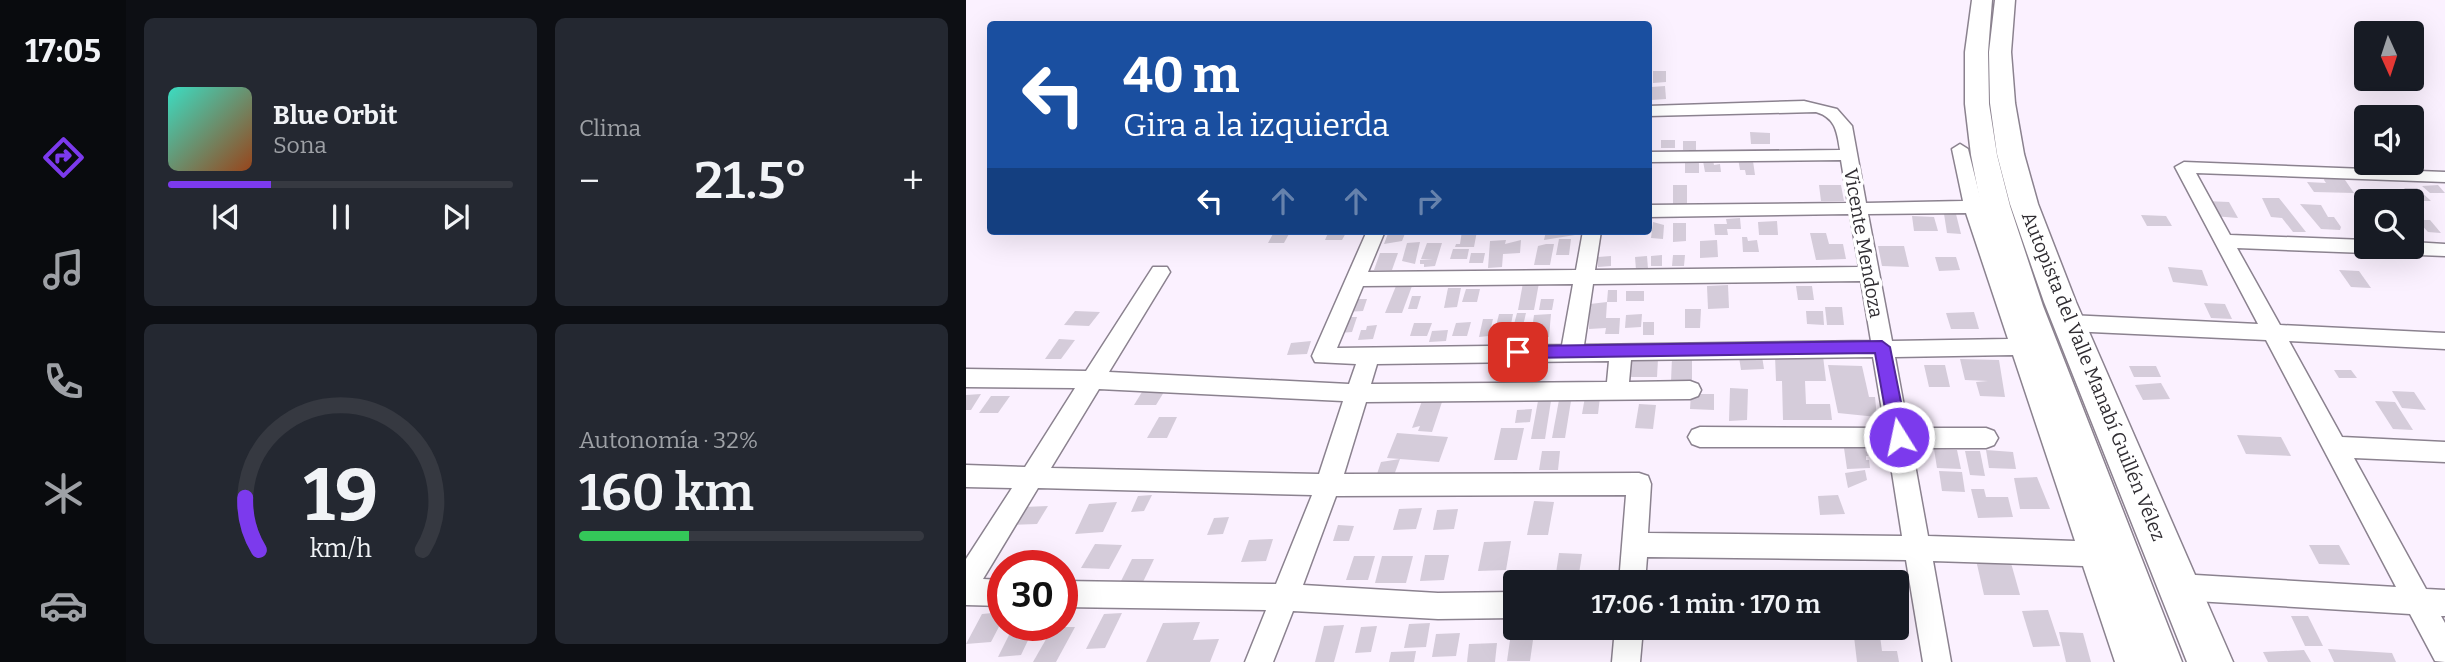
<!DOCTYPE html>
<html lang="es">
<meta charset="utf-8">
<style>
body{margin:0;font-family:Bitter,serif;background:#242831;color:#f1f3f6;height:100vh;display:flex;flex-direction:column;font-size:26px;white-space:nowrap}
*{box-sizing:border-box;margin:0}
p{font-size:23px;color:#9ea1a6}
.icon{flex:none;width:38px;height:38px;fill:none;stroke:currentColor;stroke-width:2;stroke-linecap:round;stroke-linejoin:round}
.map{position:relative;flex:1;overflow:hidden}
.side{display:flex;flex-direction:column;gap:18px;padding:18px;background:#0d0f14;width:840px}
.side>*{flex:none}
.guide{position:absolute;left:21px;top:21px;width:665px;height:214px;border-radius:7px;box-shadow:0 7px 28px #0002;background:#1a4fa0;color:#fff;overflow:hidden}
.needle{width:46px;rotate:177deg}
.buttons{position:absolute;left:1388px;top:21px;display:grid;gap:14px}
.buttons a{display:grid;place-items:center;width:70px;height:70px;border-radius:7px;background:#171b24;box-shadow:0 7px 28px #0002;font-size:35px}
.speed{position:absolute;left:21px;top:550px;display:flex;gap:14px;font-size:35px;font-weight:700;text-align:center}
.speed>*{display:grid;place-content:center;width:91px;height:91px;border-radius:50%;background:#171b24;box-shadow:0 7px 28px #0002;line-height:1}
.speed .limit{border:10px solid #d22;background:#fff;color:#111}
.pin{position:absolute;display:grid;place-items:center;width:60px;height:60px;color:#fff;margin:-30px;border-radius:14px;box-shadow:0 4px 10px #0006}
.me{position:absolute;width:77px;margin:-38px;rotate:350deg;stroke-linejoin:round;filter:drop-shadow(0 0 5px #0008)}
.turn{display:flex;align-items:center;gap:24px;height:147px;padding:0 21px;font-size:32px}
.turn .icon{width:91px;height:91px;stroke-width:2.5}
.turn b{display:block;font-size:49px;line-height:60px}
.lanes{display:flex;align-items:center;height:66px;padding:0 21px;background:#0003;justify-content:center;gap:35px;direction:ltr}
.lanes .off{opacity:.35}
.big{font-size:52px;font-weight:600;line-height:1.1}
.side .tile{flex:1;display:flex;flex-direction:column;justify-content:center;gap:10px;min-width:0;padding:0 24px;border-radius:10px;background:#242831}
.side .dial{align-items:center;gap:0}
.dial svg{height:182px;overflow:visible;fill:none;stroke:#363941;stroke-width:7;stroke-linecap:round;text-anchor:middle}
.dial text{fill:#f1f3f6;stroke:none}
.song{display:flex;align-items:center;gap:21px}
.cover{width:84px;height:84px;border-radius:10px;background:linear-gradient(135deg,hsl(170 70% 55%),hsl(20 70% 35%))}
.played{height:7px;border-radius:4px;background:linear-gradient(90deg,#7c3aed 30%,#363941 30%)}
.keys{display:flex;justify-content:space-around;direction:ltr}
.heat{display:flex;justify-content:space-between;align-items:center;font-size:38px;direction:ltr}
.charge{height:10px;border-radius:5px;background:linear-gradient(90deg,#34c759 32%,#363941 0)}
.side .tiles{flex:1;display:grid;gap:18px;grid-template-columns:repeat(2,1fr)}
.trip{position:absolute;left:537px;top:570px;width:406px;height:70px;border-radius:7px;background:#171b24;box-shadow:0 7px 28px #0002;font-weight:600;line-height:70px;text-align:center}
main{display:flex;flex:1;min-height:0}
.dock{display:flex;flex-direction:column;width:126px;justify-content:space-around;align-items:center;background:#090b0e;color:#9ea1a6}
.dock .icon{width:49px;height:49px}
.dock .active{color:#7c3aed}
.dock b{font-size:32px;color:#f1f3f6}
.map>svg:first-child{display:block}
</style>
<main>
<nav class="dock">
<b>17:05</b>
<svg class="icon active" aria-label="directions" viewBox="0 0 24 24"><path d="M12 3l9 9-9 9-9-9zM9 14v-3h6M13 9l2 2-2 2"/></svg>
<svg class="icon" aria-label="music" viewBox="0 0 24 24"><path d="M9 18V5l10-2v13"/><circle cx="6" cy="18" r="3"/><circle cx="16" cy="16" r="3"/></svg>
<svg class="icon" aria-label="phone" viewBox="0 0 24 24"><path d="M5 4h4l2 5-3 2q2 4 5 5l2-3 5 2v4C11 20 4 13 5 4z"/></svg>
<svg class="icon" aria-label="climate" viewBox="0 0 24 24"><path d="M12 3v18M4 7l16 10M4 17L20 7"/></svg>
<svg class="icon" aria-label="car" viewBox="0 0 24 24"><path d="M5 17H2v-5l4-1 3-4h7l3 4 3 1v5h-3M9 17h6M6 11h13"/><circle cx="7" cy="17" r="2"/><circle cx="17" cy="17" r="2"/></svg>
</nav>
<section class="side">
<div class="tiles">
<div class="tile">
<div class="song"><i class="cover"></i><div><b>Blue Orbit</b><p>Sona</p></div></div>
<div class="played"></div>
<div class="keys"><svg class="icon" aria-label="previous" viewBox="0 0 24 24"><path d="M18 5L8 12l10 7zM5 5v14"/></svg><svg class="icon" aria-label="pause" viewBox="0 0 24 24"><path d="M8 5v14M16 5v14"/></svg><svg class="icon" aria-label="next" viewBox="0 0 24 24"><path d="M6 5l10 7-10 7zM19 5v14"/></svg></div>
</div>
<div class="tile"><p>Clima</p>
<div class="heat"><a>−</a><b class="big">21.5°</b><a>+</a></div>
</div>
<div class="tile dial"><svg viewBox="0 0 100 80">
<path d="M14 69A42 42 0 1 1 86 69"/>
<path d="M14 69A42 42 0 0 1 8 46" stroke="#7c3aed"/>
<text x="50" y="56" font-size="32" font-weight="700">19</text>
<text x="50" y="72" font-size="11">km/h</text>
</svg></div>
<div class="tile"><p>Autonomía · 32%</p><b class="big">160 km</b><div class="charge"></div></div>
</div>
</section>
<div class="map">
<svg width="1479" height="662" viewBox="0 0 1479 662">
<rect width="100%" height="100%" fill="#fbf1ff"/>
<g fill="#d5ccda">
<polygon points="687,71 700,71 700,82 687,83"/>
<polygon points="699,86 700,99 685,100 685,87"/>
<polygon points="784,132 804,133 804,144 785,144"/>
<rect x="695" y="140" width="14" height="8"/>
<rect x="717" y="141" width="13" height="9"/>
<polygon points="772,158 787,161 789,175 780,175 779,170 774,170"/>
<polygon points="747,160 748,165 754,164 755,172 739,172 737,161"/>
<rect x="719" y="161" width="14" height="12"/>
<polygon points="1359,176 1377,177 1388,193 1348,192 1341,182 1360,183 1358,180"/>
<rect x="707" y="185" width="14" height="19"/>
<polygon points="853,185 875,185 878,201 855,201"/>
<polygon points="1472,185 1479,193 1464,193 1456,186"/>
<polygon points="1438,188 1451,188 1465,201 1451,201"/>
<polygon points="1413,190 1435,191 1442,200 1420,199"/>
<polygon points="1296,198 1313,198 1340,232 1327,232 1316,218 1305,217"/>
<polygon points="1239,201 1263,202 1272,218 1247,216"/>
<polygon points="1334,204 1355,205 1362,217 1368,217 1375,227 1374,230 1355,229"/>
<polygon points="978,214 990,214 995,234 981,233"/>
<polygon points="1175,215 1200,216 1206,226 1181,226"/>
<polygon points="946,216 968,217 972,231 948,231"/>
<polygon points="774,218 775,229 761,229 762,235 749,235 748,224 761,224 760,219"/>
<polygon points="1451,220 1464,220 1475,233 1462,232"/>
<polygon points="811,221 812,235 793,235 792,222"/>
<polygon points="687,222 698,225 697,239 685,238"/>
<polygon points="707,223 720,223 720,241 707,242"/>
<polygon points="363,231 381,231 376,240 359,240"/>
<polygon points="423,231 440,231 436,241 418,244"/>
<polygon points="496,231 511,231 508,247 489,247 490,244 494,244"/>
<polygon points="580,231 609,231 609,235 578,240"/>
<polygon points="308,232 324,232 318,243 302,243"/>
<polygon points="844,233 860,233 863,244 877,244 880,259 850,260"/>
<polygon points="776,237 781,237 782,241 791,240 793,252 777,252"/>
<polygon points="593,239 605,239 603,255 590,255"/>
<polygon points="540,240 539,244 555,240 554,253 537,254 536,267 522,268 524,241"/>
<polygon points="751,240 752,257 734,258 734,241"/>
<polygon points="454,242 449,264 436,261 441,243"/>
<polygon points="461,243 476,243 469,266 458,267 458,264 454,264 454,260 467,259 455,259"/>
<polygon points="580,244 588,244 584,265 568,265 572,246"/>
<polygon points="912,246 938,246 943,267 916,266"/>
<polygon points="487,249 503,249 501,259 484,259"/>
<polygon points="414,253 432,253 426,270 408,270"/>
<polygon points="505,253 519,253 517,263 503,263"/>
<polygon points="696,255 696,266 685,266 685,256"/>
<polygon points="707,255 719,255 718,266 706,266"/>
<polygon points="645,256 645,266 632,267 632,257"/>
<polygon points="681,256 682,269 670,270 669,257"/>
<polygon points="969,257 990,257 994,270 973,271"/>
<polygon points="1202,267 1236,270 1242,286 1207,282"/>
<polygon points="1373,270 1393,271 1405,288 1385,287"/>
<polygon points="557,283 573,283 568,310 552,310"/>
<polygon points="762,285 763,308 742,309 741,286"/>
<polygon points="430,286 446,286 436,313 419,313"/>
<polygon points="830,286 846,286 848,300 832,300"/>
<polygon points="482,288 495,288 491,307 478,308"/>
<polygon points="500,289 514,289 511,302 496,302"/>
<polygon points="642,290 651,290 651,302 641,302"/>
<rect x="660" y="291" width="18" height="10"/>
<polygon points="446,296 455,296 451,309 442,309"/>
<polygon points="384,299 401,299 397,311 379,312"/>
<polygon points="575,299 588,299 586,310 573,310"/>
<polygon points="641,302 640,318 654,318 653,334 639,334 640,328 623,329 624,304"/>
<polygon points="1238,303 1259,304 1266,319 1245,318"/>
<polygon points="859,307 876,307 878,325 861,325"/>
<polygon points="719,309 735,309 734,328 719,328"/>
<polygon points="109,311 134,312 123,326 98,325"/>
<polygon points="840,311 857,311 858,325 841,324"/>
<polygon points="1008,312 1013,329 985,329 980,313"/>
<polygon points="551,313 560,313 553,343 543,343"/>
<polygon points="533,314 547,314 544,329 529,330"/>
<polygon points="585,314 583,337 565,337 568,315"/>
<polygon points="676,314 675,327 659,328 660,315"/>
<polygon points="380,317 391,317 386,332 374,333"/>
<polygon points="517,319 527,319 523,336 513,337"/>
<polygon points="505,322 501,336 486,336 490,323"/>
<rect x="677" y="322" width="11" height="13"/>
<polygon points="448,323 466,323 461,336 444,336"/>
<polygon points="411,325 407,339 392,340 395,330 400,330 401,326"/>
<polygon points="482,330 480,341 463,342 466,331"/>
<polygon points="93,339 109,340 95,359 79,359"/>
<polygon points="345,341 341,354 321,355 325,343"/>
<polygon points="796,356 798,369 775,370 773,357"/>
<polygon points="809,356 857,356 860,381 839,381 840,404 864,404 866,420 817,420 816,381 810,381"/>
<polygon points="706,357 726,358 726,382 705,382"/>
<polygon points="692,359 691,377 656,377 657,360"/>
<polygon points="994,359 1033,360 1039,397 1014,396 1010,382 1022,381 999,380"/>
<polygon points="862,365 896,366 903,397 909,397 911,417 872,413"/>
<polygon points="958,365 979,365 984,387 963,387"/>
<polygon points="1163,366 1190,366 1195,377 1168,377"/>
<polygon points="1368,370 1385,370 1391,378 1373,378"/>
<polygon points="1195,383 1204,399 1177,400 1169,385"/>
<polygon points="764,388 782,389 781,420 763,421"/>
<polygon points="1426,391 1448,392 1460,410 1436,408"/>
<polygon points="176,392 198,392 190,405 168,405"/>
<polygon points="15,394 5,410 0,410 0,395"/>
<polygon points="725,394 748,394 748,410 724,409"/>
<polygon points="25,396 44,396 32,413 13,413"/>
<polygon points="619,397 634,397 632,414 616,414"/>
<polygon points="593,400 605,401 599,438 586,438"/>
<polygon points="456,401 476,402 466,432 452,431 454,426 446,428"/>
<polygon points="572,401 585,401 579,439 565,439"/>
<polygon points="1409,401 1429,402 1447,430 1427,429"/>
<polygon points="673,404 690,405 687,429 669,428"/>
<polygon points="566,409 564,422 549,423 551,410"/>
<polygon points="193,417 211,417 201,438 181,438"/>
<polygon points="535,428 558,428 551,460 528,460"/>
<polygon points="431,433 482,437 473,462 421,458"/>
<polygon points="1271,435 1315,437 1325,456 1280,454"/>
<polygon points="878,448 901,448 903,456 900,456 900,460 903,460 904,468 881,469"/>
<polygon points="968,449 991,450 995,469 971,468"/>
<polygon points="1020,450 1047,452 1050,469 1023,468"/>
<polygon points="576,451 594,451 592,470 573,470"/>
<polygon points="999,451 1014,451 1019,476 1004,475"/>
<polygon points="434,459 427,478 410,477 415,462"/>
<polygon points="899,470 901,480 882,488 879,473"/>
<polygon points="973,471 996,472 999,492 976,491"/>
<polygon points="1071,477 1084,509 1054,509 1048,478"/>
<polygon points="1005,489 1018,489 1020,497 1042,497 1047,517 1012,518"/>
<polygon points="186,495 178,511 165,512 172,496"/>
<polygon points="872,495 879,514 854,515 852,496"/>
<polygon points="568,501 588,502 582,535 561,535"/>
<polygon points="151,502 137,532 109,534 123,504"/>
<polygon points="82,506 71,524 46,525 57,507"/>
<polygon points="456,508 450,529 427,530 433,509"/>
<polygon points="492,509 488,529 467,530 471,510"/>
<polygon points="263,517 257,534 241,535 248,518"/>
<polygon points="372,525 388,526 383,541 367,541"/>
<polygon points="307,539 300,561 275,562 283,540"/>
<polygon points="545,541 540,570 512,571 518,542"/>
<polygon points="129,544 156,545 143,569 115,568"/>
<polygon points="1343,545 1373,545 1384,565 1353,564"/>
<polygon points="593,553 616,554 613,574 590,573"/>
<polygon points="459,555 483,555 478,580 454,581"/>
<polygon points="388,556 409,556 402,580 380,580"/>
<polygon points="416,556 447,556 440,583 409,583"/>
<polygon points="166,559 188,559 177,582 155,581"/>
<polygon points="1010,560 1045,563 1054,595 1018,595"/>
<polygon points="1082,610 1094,646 1067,647 1056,611"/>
<polygon points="37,612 37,619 25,642 0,644 16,614"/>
<polygon points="156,613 139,648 120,649 138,614"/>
<polygon points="1325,616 1342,616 1357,646 1339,646"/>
<polygon points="234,622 227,640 253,639 244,662 180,662 197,623"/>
<polygon points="464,623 460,647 438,648 443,624"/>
<polygon points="378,625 368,662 349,662 358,626"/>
<polygon points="411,626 405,652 389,653 395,627"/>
<polygon points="87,627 109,627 90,662 67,662"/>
<polygon points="887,628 913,628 916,651 931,651 933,662 891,662"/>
<polygon points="66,632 55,655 32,657 43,635"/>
<polygon points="1093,632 1117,633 1125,662 1100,662"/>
<polygon points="494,633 490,656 466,657 470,634"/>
<polygon points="545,633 568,633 564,661 541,661"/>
<polygon points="531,643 529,662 501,662 503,644"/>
<polygon points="1362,649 1426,653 1430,662 1368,662"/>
<polygon points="1338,650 1345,662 1302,662 1297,652"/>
<polygon points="450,651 448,662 423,662 425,652"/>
</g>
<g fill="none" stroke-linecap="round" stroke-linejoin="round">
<defs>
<g id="minor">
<path d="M838,101L871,109L886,126L900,203L997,201L986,149L994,144L1002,149L1015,201L1025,203L1028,207L1025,211L1018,213L1063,339L1085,341L1088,347L1085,353L1069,355L1135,542L1146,545L1150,554L1143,564L1177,662H1149L1117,566L967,561L985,662H957L940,560L681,557L679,583H653L660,495L370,496L337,585L472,593L550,592V618L472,619L327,611L307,662H279L300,610L96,607V581L310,584L346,495L72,488L17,579L37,580V606L0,605V559L46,488L0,487V465L59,467L109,388L0,387V369L120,371L187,267H201L204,272L143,372L383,384L390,364L349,362L346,356L401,231H419L402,272L610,270L617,231H635L629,270L893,267L884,214L682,217V205L882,203L875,160L682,162V152L874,150C871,132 870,118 850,112L682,116V106ZM1000,213L1042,339L926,341L902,214ZM895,281L905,341L618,345L627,284ZM607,284L596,345L371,348L397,286ZM1047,355L1109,541L962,536L946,448H1020L1028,445L1032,438L1028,431L1020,428H942L929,357ZM907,357L919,428L734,427L726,430L722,437L726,444L734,447H922L936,536L682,533L685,484L682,476L673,473L378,474L400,402L724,399L732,396L735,390L732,384L724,381L663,382L665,360ZM643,361L641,382L405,384L411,364ZM133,389L377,401L353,474L85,468Z"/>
<polygon points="1218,162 1479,172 1479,182 1230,173 1264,235 1400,240 1400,247 1446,247 1446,242 1479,244 1479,256 1271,248 1314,325 1479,333 1479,349 1323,341 1376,437 1479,442 1479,462 1388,458 1460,589 1479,590 1479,616 1475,616 1479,623 1479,662 1469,661 1444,614 1213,600 1203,596 1199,587 1203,578 1213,574 1430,587 1300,340 1103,331 1096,328 1093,323 1096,318 1103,315 1292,324 1209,167"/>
<polygon points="649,628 677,628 674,662 646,662"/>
</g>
<g id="primary">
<polygon points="1006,0 1026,0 1022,52 1023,104 1031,155 1044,206 1077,306 1216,662 1170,662 1045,306 1015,206 1005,155 999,104 999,52"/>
<polygon points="1029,0 1049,0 1045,52 1049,103 1058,154 1072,204 1110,302 1267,662 1221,662 1078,302 1044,204 1031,154 1024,103 1023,52"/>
</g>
</defs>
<use href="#minor" stroke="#8b828f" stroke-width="3"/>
<use href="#primary" stroke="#8b828f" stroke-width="3"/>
<use href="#minor" fill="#fff" fill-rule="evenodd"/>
<use href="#primary" fill="#fff" fill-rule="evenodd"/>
</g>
<polygon fill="#7c3aed" stroke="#51269a" stroke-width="2" points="916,341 924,347 942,437 939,442 933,444 926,442 924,437 909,353 552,358 544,352 552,346"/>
<g text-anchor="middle" stroke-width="7" stroke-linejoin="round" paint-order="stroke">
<g font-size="19" fill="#302d32" stroke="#fff">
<text transform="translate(898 243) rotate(80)" y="7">Vicente Mendoza</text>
<text transform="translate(1128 376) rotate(68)" y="7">Autopista del Valle Manabí Guillén Vélez</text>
</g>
</g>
</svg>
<div class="buttons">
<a><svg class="needle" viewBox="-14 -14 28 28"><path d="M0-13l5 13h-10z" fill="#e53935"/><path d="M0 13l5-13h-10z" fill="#9ea1a6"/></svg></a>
<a><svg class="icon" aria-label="sound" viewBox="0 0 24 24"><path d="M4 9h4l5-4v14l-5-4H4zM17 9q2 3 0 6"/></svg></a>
<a><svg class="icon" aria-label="search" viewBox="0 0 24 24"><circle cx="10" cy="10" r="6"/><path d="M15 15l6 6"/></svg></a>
</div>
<div class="speed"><div class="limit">30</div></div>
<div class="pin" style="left:552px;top:352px;background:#d93025"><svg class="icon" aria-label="arrive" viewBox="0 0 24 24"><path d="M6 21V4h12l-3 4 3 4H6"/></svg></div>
<svg class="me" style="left:933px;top:437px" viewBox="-20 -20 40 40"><circle r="17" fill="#7c3aed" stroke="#fff" stroke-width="3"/><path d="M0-11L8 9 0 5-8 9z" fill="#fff"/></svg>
<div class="trip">17:06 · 1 min · 170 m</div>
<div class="guide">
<div class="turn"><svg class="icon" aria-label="left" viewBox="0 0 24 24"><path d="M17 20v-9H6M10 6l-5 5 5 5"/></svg><div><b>40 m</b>Gira a la izquierda</div></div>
<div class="lanes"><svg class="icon" aria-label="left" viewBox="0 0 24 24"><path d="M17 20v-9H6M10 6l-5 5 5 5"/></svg><svg class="icon off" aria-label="ahead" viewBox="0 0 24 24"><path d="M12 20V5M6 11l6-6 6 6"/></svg><svg class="icon off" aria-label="ahead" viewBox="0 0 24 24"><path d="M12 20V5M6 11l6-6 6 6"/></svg><svg class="icon off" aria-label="right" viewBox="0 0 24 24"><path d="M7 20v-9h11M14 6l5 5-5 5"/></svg></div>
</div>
</div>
</main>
